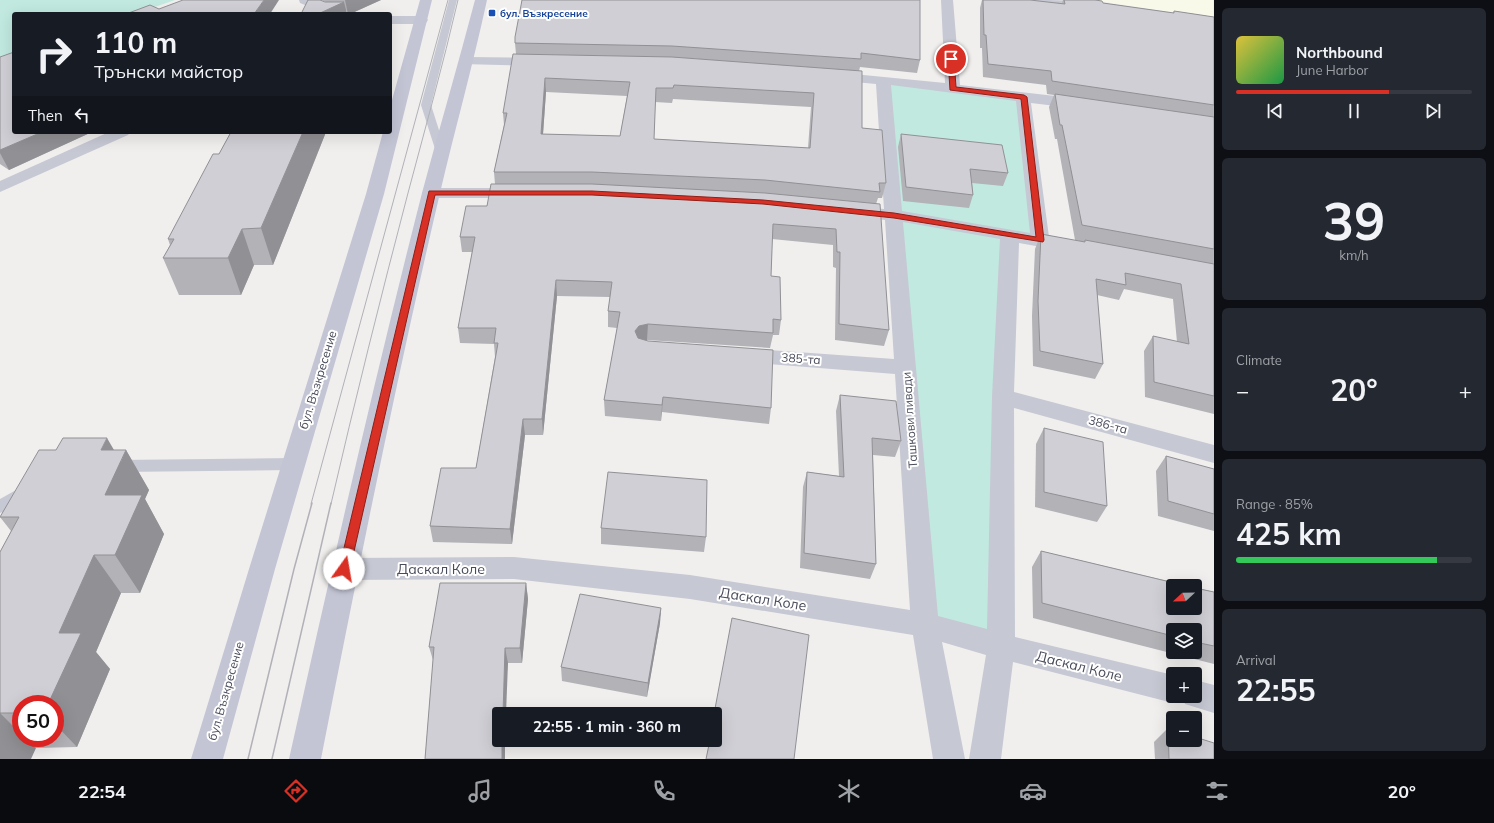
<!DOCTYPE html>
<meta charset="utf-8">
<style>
body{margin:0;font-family:Mulish,sans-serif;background:#242831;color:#f1f3f6;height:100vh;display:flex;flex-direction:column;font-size:15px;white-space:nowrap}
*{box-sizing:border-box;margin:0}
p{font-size:13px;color:#9ea1a6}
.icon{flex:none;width:22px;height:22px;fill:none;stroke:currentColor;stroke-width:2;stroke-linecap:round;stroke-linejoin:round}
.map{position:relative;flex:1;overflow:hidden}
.drawer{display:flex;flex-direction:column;gap:8px;padding:8px;background:#0d0f14;width:280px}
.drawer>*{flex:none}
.top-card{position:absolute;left:12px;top:12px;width:380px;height:122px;border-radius:4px;box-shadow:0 4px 16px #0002;background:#171b24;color:#f1f3f6;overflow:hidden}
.needle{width:26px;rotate:248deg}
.tools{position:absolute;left:1166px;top:579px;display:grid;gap:8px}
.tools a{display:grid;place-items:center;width:36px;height:36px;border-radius:4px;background:#171b24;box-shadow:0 4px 16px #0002;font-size:20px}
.speed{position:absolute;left:12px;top:695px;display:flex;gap:8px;font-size:20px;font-weight:700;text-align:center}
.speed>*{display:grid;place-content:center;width:52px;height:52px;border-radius:50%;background:#171b24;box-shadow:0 4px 16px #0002;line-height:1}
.speed .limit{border:6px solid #d22;background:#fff;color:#111}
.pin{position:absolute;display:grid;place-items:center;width:34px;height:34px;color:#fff;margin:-17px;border:2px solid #fff;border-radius:50%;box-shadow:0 1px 4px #0007}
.me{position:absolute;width:44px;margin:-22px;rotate:13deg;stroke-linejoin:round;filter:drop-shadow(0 0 3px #0008)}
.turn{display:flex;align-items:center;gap:14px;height:84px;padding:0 16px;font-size:18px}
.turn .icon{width:52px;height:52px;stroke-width:2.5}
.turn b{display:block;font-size:28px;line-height:34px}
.then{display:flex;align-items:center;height:38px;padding:0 16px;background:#0003;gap:8px;font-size:15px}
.big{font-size:30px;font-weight:700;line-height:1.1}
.drawer .tile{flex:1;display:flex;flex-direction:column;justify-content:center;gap:6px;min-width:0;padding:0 14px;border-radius:6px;background:#242831}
.drawer .dial{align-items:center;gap:0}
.dial b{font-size:52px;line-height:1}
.song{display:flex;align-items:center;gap:12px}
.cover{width:48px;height:48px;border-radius:6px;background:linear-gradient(135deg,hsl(50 70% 55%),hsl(140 70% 35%))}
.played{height:4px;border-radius:2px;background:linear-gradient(90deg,#d93025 65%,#363941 65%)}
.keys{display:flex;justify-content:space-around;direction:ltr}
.heat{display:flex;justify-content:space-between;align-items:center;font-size:22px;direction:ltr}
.charge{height:6px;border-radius:3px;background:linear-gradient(90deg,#34c759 85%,#363941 0)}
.trip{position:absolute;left:492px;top:707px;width:230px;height:40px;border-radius:4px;background:#171b24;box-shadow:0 4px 16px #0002;font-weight:700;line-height:40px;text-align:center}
.dock{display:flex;height:64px;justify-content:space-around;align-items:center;background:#090b0e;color:#9ea1a6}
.dock .icon{width:28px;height:28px}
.dock .selected{color:#d93025}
.dock b{font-size:18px;color:#f1f3f6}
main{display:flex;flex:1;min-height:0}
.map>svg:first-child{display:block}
</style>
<main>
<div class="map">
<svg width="1214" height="759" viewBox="0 0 1214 759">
<rect width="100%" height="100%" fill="#f0efee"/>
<polygon fill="#f8f9e9" points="1090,0 1213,0 1213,19 1099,1"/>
<g fill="#c1e9e0">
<polygon points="0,0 175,0 134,14 14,14 14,55 0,59"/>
<polygon points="883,80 1023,97 1040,240 894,215"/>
<polygon points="898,218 1007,237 996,639 931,619"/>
</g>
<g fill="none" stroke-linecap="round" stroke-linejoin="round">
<g fill="#c6c8d3" fill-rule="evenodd">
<polygon points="449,0 457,0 431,105 446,152 441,155 436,152 421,105"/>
<polygon points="293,458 298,460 301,464 298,468 293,470 117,472 112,470 109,466 112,462 117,460"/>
<path d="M25,485L31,487L33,491C28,501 10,510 0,513V499Z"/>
</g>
<g fill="#c6c8d3" fill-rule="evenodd">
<polygon points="299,0 317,0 345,11 347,14 328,14 300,3"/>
<path d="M941,0H953L960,85L1081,99L1086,101L1089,104L1086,107L1081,109L1031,103L1049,237L1076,242L1078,246L1076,250L1069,252L1019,243L1014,392L1214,445V463L1014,408L1015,637L1173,675V696H1195V680L1214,685V713L1185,704L1183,699L1173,703L1013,662L1001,759H969L986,655L942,642L965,759H933L913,635L690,599L514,579L344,580L335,577L331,569L335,561L344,558L514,557L690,575L910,610L895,374L742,362L734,360L731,355L734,350L742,348L894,359L885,220L846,215L843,211L846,207L852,206L884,209L876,84L833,80L828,79L826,76L828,73L833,72L945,83ZM891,85L1016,101L1030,233L902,211ZM903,222L1000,239L992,397L987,629L938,616Z"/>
<path d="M1034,0C1054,0 1076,0 1097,3L1099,6L1097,9L1092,10L1040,4L1035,3Z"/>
<polygon points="390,16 421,16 426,17 428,20 426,23 421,24 390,24"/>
<polygon points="467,57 541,58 546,59 548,62 546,65 541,66 462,64 460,61 462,58"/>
<polygon points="109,132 130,132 128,135 0,192 0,181"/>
<polygon points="431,188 518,188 524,189 527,193 524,197 518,198 431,198 425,197 422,193 425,189"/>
</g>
<g fill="#c3c5d5" fill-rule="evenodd">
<polygon points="420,0 432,0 384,194 275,569 223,759 191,759 249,569 366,194 383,132 390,132 390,107"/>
<path d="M475,0H487C473,65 455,129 440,193C396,381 358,570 321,759H289C331,570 374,381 422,193C439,129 458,65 475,0Z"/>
</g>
<g stroke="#b1b1b7" stroke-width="1">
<polyline points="311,504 448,0"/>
<path d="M331,504C355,400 381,296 408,193C425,129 443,65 458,0"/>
</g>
<g stroke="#b1b1b7" stroke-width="1.5">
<polyline points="248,759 294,569 312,503"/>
<polyline points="272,759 331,503"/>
</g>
</g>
<g fill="#b2b2b7" fill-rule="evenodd">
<polygon points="321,0 381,0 350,14 348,14 346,10 347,14 301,14 325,2 326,2"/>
<path d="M522,0L920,60L917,73L860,67L859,71L862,128L886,183L882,198H878L876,204L889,330L884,346L835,340L836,268L833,267V245L772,239L771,276L781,320L779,335H773L770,348L647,340H645L771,408L769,424L662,412L661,421L605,416L604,400L617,328L608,327V311L610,297L557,296L543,435H525L512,544L433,542L430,526L476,468L495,357L494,344L460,343L458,328L472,252H462L460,237L487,206L495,184L494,172L504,125L503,113L516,54L515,43ZM546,92L627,96L620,136L543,134ZM673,99L811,107L808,148L654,139L655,102L672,103Z"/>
<polygon points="982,0 1062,3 1063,0 1095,0 1103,3 1173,13 1174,11 1214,17 1214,414 1145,397 1144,351 1153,336 1177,342 1173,299 1124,289 1119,300 1097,295 1103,364 1095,379 1033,366 1032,316 1035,249 1041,234 1084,242 1075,240 1057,139 1055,139 1049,107 1054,95 1047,94 1046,85 983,77 982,48 980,48 980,8"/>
<polygon points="0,57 14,132 92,132 9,170 0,164"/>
<polygon points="231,132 326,132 273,265 254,265 241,295 179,295 163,258 170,245 168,239 219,154"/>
<polygon points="901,134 1008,173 1003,186 972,183 973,195 969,208 903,201 898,147"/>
<polygon points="840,395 901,441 895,457 873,455 876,564 870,579 800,568 803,487 807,472 839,476 836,411"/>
<polygon points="1044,428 1107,506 1097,522 1035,507 1036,444"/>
<path d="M126,450L149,490L145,499L164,534L140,593H121L96,652L110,669L77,747L36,748L0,759V552L11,531L0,517ZM21,704H55V738H21Z"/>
<polygon points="1166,456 1214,469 1214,531 1158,516 1156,471"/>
<polygon points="601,528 706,537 704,552 601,544"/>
<path d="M1041,551L1214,592V664L1033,618L1032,567ZM1173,630H1195V652H1173Z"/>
<polygon points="526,583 528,599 522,663 508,663 499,740 505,740 505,759 425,759 433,660 429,647"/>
<polygon points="661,608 660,623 647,697 562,681 561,667"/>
<polygon points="1168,728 1214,759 1155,759 1154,742"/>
</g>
<g fill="#919195">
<polygon points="264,0 279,0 270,14 254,14"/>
<polygon points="345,0 381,0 350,14 348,14"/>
<polygon points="344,2 347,14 318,14"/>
<polygon points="545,78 546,92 542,148 541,134"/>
<polygon points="42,132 92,132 9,170 0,153 0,150"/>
<polygon points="303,132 326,132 273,265 261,228"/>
<polygon points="242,229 254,265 241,295 228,258"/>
<polygon points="556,280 557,296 543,435 542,419"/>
<polygon points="648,324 647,340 639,342 635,331 639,326"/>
<polygon points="663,397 662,412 661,421 662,405"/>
<polygon points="523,419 525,435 512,544 510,529"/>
<polygon points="107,438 121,462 126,450 149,490 145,499 164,534 140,593 115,555 105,495 101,450"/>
<polygon points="94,555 121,593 96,652 110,669 77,747 55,724 55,704 48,704 59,633"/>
<polygon points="526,583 528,599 522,663 520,648"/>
<polygon points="661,608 660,623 647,697 648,683"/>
<polygon points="505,648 508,663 506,714 503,714"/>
<polygon points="0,713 21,734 21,738 26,738 36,748 31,759 0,759"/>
<rect x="502" y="740" width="3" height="19"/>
</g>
<g fill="#cfcfd5" stroke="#919195" fill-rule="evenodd">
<polygon points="183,0 264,0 254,14 126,14 150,5 159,9"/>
<polygon points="308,0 320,0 325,2 344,2 318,14 301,14"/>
<polygon points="522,0 920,0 920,60 861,53 861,59 672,46 515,43 515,37"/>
<polygon points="983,0 1030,0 1065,4 1064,0 1095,0 1102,1 1103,3 1174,13 1174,11 1214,17 1214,105 1052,81 1051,71 988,64 986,35 984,35"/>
<polygon points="14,52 14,132 42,132 0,150 0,57"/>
<path d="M513,54L672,57L862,71V128L882,130L886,183H879L880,192L765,180L592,172H494L507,113H503ZM545,78L630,82L620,136L541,134ZM674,85L814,93L810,148L654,139L656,88H673Z"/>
<polygon points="1055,94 1214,117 1214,249 1082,225 1062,125 1060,125"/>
<polygon points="231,132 303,132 261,228 242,229 228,258 163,258 174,239 168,239 213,154 219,154"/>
<polygon points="901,134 1002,145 1008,173 970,169 973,195 906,187"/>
<polygon points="491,184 592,184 765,193 880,204 889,330 839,324 840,252 837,252 836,229 773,224 771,276 780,277 781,320 773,319 773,333 648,324 639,326 635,331 638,338 648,341 773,350 771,408 663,397 662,405 604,400 620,312 608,311 612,282 556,280 542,419 523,419 510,529 430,526 441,468 476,468 498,343 494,343 496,328 458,328 475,237 460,237 466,206 487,206"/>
<polygon points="1041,234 1085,242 1085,240 1214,264 1214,396 1154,382 1153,336 1189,344 1181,284 1125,273 1126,285 1096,279 1103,364 1040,351 1038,301"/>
<polygon points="840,395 896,401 901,441 872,438 876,564 804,553 807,472 844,477"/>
<polygon points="1044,428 1103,442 1107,506 1044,492"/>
<polygon points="63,438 107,438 101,450 126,450 105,495 142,495 115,555 94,555 59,633 81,633 48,704 21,704 21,713 0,713 0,714 0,552 19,517 0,517 39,450 56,450"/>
<polygon points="1166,456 1214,469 1214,514 1168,501"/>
<polygon points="608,472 707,480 706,537 601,528"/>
<polygon points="1041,551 1187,586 1173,586 1173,608 1195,608 1195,588 1214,592 1214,646 1195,642 1195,630 1173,630 1173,636 1042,603"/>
<polygon points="440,583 526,583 520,648 505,648 503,714 499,714 499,740 502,740 502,759 425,759 434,647 429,647"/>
<polygon points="580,594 661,608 648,683 561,667"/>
<polygon points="732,618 809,635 794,759 706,759 710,740 715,740 715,714 714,714"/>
<polygon points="1168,728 1173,730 1173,740 1195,740 1195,737 1214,743 1214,759 1169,759"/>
</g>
<polygon fill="#d93025" stroke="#8d1f18" points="951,57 954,59 956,87 1024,95 1027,97 1044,240 1043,242 894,218 763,204 592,195 435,195 350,569 348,573 344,574 340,573 339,569 429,191 592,191 763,200 894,213 1036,237 1021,99 950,90 948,59"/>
<rect fill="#1a4fb4" stroke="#fff" stroke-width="1.5" x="488" y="9" width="8" height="8" rx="2"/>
<g text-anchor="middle" stroke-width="4" stroke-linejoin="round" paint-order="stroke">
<g font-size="10" font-weight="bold" fill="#164399" stroke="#fff" text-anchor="start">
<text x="500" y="17">бул. Възкресение</text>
</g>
<g font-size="12" fill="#484b59" stroke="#fff">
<text transform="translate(801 359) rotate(4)" y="4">385-та</text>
<text transform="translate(318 380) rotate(-73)" y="4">бул. Възкресение</text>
<text transform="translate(910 420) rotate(-94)" y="4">Ташкови ливади</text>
<text transform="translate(1108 425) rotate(15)" y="4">386-та</text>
<text transform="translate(226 691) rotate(-74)" y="4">бул. Възкресение</text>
</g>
<g font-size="14" fill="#484b59" stroke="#fff">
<text x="441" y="574">Даскал Коле</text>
<text transform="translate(763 599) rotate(9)" y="5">Даскал Коле</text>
<text transform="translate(1079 666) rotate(14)" y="5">Даскал Коле</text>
</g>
</g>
</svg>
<div class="tools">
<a><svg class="needle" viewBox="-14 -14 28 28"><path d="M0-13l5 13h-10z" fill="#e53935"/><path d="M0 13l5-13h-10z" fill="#9ea1a6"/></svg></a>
<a><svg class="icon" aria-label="layers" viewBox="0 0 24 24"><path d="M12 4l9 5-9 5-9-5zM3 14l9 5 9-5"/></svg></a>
<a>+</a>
<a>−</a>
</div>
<div class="speed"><div class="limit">50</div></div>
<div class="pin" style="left:951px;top:59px;background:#d93025"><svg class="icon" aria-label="arrive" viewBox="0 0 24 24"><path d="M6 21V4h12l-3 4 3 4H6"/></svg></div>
<svg class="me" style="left:344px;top:569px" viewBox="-20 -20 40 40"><circle r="19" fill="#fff"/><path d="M0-13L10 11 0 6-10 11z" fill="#d93025"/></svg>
<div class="trip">22:55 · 1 min · 360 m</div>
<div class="top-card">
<div class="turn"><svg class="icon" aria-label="right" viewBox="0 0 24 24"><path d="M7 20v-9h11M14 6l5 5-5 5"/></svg><div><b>110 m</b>Трънски майстор</div></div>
<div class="then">Then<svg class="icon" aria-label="left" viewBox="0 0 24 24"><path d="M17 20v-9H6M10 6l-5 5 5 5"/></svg></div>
</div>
</div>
<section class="drawer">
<div class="tile">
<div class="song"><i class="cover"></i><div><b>Northbound</b><p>June Harbor</p></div></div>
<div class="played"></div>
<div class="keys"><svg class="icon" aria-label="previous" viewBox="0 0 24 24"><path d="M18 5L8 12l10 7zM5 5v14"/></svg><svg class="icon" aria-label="pause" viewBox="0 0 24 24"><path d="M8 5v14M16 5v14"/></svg><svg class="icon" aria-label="next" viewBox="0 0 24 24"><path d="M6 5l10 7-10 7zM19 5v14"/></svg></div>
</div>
<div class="tile dial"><b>39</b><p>km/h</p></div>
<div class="tile"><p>Climate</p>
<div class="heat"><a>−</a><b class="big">20°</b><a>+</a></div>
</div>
<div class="tile"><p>Range · 85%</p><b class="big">425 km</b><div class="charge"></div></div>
<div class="tile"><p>Arrival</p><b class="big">22:55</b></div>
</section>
</main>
<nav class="dock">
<b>22:54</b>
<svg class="icon selected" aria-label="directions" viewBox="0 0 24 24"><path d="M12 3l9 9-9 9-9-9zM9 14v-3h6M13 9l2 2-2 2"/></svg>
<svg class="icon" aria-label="music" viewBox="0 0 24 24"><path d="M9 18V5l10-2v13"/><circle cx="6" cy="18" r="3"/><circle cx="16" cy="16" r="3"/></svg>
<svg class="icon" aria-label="phone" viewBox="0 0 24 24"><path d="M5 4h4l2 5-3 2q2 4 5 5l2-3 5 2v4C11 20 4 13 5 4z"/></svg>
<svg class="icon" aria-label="climate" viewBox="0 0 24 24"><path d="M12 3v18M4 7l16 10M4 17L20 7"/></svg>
<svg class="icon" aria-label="car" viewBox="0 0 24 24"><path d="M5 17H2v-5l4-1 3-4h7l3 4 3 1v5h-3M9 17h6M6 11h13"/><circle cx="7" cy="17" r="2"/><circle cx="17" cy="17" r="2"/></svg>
<svg class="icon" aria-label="filters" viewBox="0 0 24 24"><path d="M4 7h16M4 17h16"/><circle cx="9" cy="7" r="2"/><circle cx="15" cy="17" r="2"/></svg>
<b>20°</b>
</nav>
